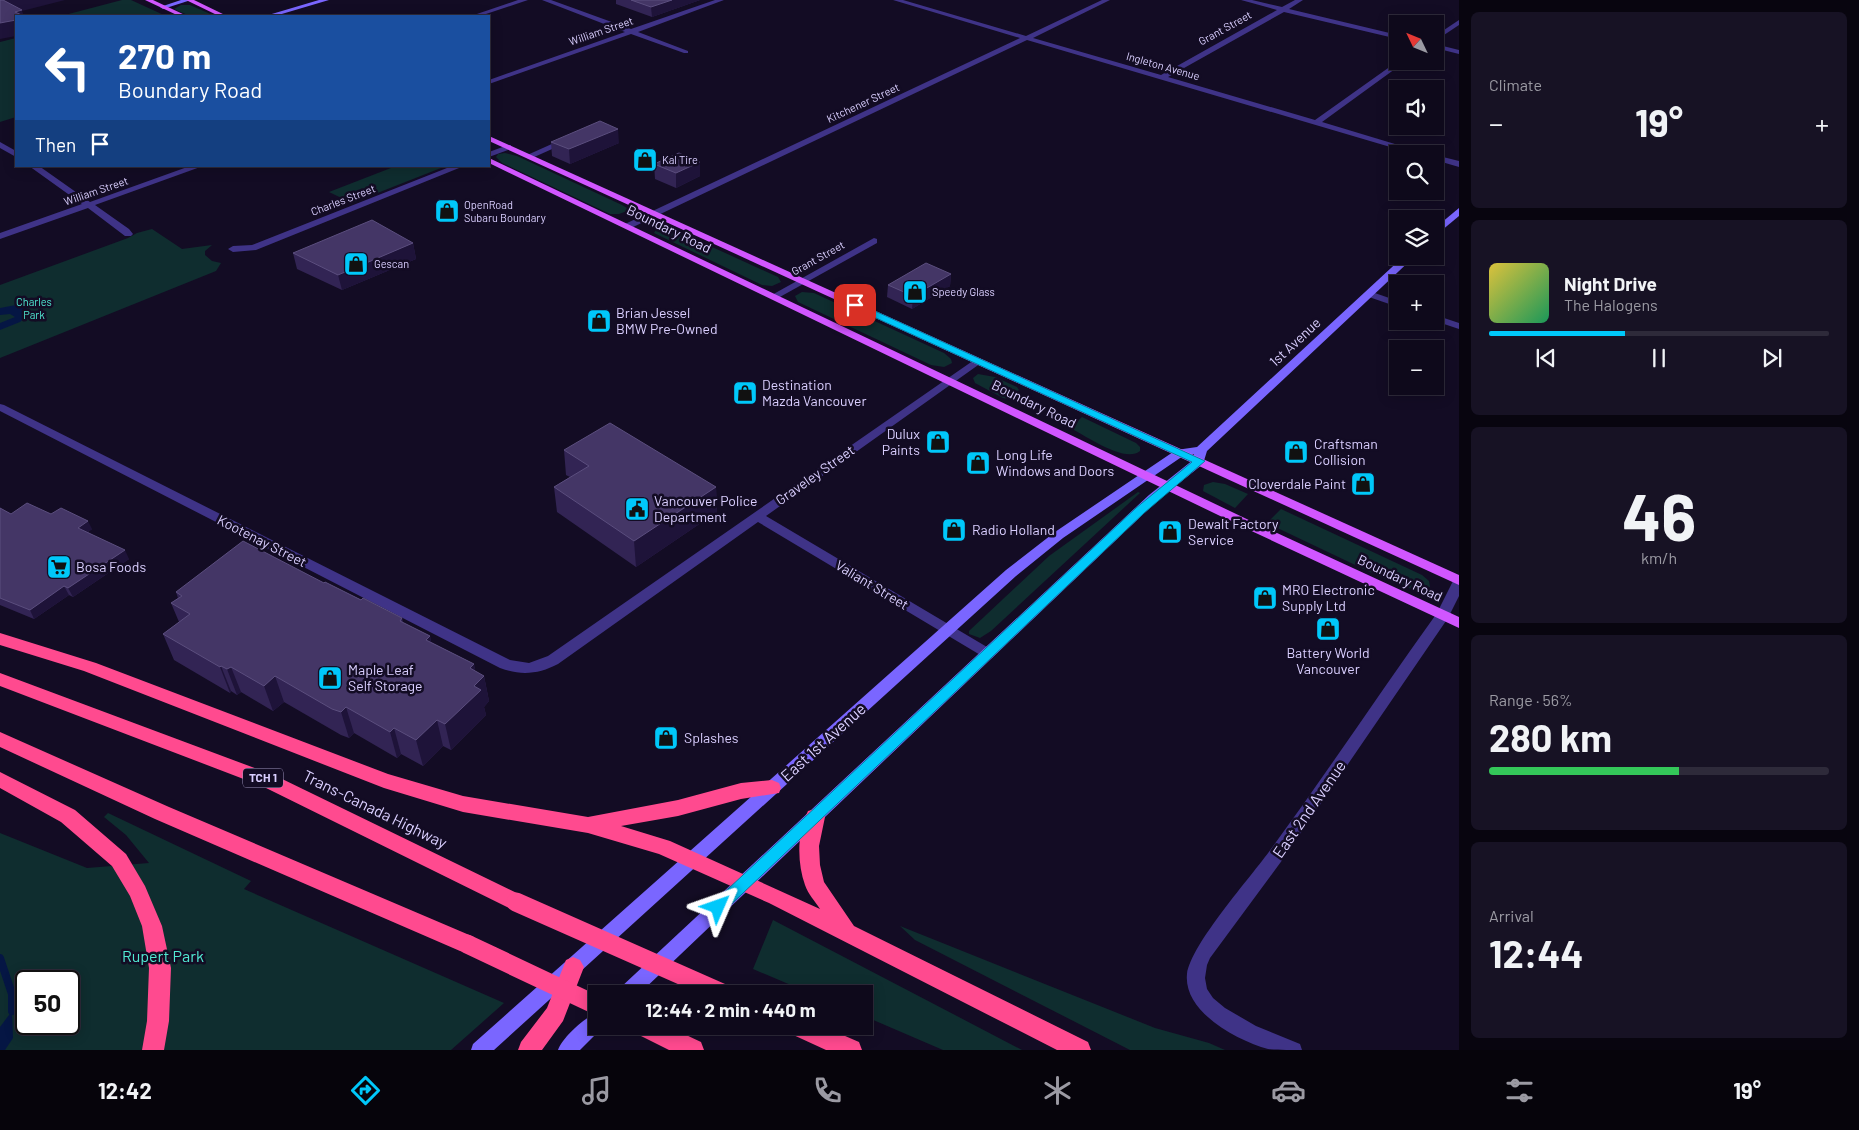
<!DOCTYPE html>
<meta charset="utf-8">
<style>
body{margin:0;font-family:Barlow,sans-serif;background:#171224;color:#f1f3f6;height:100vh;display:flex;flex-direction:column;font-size:19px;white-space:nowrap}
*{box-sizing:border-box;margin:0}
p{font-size:16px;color:#9b9aa3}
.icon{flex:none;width:28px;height:28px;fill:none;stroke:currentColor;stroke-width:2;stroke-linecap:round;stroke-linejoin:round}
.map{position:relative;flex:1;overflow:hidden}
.panel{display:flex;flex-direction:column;gap:12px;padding:12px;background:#08050f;width:400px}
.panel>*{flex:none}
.hud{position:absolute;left:15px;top:15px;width:475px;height:152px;border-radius:0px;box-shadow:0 2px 12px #0003,0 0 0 1px #2e2a3a;background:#1a4fa0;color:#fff;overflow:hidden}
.needle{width:32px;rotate:313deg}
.tools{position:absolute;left:1389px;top:15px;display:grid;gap:10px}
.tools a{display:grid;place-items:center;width:55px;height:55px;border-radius:0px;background:#0e091b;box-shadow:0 2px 12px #0003,0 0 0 1px #2e2a3a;font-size:25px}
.speed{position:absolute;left:15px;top:970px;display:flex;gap:10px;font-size:25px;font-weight:700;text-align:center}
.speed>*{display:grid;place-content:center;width:65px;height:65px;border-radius:50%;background:#0e091b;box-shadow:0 2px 12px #0003,0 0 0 1px #2e2a3a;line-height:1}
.speed .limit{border:2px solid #111;border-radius:8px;background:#fff;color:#111}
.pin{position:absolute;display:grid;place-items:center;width:42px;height:42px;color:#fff;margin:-21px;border-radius:10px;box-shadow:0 2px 8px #0006}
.me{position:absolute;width:55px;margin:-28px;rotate:47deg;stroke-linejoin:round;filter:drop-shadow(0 0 4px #0008)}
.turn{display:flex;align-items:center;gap:18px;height:105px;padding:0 20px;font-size:22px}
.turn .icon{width:65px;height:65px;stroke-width:2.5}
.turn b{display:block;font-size:35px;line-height:42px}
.then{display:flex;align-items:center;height:48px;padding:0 20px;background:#0003;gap:10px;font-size:19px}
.big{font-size:38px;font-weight:700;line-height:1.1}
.panel .widget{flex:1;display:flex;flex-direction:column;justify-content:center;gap:8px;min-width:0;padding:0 18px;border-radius:8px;background:#171224}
.panel .dial{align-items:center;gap:0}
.dial b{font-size:65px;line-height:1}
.song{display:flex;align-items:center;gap:15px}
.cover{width:60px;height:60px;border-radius:8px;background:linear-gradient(135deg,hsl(50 70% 55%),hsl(150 70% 35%))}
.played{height:5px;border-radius:2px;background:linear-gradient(90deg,#00c8fa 40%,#2e2a3a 40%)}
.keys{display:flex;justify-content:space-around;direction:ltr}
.heat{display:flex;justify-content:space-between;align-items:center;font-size:28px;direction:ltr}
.charge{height:8px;border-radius:4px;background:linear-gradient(90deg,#34c759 56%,#2e2a3a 0)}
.trip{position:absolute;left:588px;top:985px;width:285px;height:50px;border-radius:0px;background:#0e091b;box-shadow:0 2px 12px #0003,0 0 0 1px #2e2a3a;font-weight:700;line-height:50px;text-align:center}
.dock{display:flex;height:80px;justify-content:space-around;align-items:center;background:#06040b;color:#9b9aa3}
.dock .icon{width:35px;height:35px}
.dock .on{color:#00c8fa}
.dock b{font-size:22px;color:#f1f3f6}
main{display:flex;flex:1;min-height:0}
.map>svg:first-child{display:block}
</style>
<main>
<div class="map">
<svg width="1459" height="1050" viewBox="0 0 1459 1050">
<rect width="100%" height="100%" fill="#130c24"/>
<g fill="#0f2d2f" fill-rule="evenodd">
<polygon points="122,0 131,0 166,16 61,16"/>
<polygon points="181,5 190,5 215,16 190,16 174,9"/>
<polygon points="16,38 16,117 0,122 0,42"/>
<polygon points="505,153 517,156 622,205 627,208 627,211 619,214 610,214 502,163 496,157 498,154"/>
<polygon points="396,166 446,166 352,203 329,192"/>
<polygon points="666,226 778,277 781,282 772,286 762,285 654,233 657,228"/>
<polygon points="152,229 182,249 212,245 205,251 205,255 212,261 221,263 216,271 0,358 0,285 128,238 137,233"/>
<polygon points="802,292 814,293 944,353 951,359 952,363 944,367 931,365 798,302 795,296"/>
<polygon points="978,374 995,377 1017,387 1019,390 1008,399 1003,398 975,383 973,378"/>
<path d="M1082,417L1136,443L1140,447V451C1125,464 1085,435 1070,428Z"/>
<polygon points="1213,482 1225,484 1248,494 1235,508 1203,491 1204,485"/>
<polygon points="1138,492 1140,493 991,631 980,638 969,634 969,631 1049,556"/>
<polygon points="1281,509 1422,575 1429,581 1430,587 1423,591 1417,591 1391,582 1267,523"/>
<path d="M108,813L251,881L244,889L504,1003L451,1050H0V833L87,868L149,863L126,835L104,817ZM26,981H69V1024H26Z"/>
<polygon points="773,920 1022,1050 943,1050 864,1016 864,994 812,994 753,969"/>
<polygon points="900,926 1155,1028 1209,1043 1225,1050 1130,1050 915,940"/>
</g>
<g fill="#051644">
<polygon points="16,305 25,307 30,313 20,322 0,330 0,323 15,317 10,314 0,315 0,308"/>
<polygon points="12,1011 13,1038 5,1050 0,1050 0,1027"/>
</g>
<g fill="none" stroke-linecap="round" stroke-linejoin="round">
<polyline stroke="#051644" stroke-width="8" points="0,958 12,994 12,1011"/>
<g fill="#3f3387" fill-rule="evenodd">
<polygon points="518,0 528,0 480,16 471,16"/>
<polygon points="542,0 551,0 631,29 715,0 724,0 638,32 688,51 688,53 684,53 631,34 489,84 489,80 625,32"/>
<polygon points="893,0 903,0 1026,36 1102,0 1110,0 1033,38 1161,75 1277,10 1241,0 1252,0 1282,7 1295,0 1303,0 1289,9 1398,35 1398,39 1284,12 1168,77 1315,120 1398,61 1406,61 1322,122 1428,154 1414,154 1027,40 631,228 625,228 625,224 1020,38"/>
<polygon points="1459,20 1459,25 1435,41 1435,36"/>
<polygon points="1435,44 1459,50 1459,54 1435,48"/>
<polygon points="563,139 570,141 532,158 525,156"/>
<polygon points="0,142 16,151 16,157 0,148"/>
<polygon points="508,145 511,145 511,149 489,157 489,152"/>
<polygon points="1435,155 1459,161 1459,167 1435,160"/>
<polygon points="29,166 39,166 90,202 190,166 203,166 95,205 129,229 133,234 131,236 125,236 88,208 0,239 0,233 82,204"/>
<polygon points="452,166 464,166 256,250 233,252 228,249 233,246 252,245"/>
<polygon points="874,238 877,239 877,243 778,298 775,299 770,296"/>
<polygon points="1369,291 1398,301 1398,307 1366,296 1366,292"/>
<polygon points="1435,315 1459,323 1459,329 1435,321"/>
<path d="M977,358L981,359L982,361L981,363L766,516L992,650L994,654L992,658L987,659L758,522L558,664C539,674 521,676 500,668L0,411V404L4,405L510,660L529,663L548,656Z"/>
<path d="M1459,577V596L1448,618L1283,859L1210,958L1207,965L1205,978L1207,989L1213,998L1225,1008L1256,1026L1300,1044L1302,1050C1292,1050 1278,1050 1268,1049C1238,1041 1183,1012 1187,974C1191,944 1251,877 1271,849C1328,771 1381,691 1437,613L1454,579Z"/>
</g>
<g fill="#7a66ff" fill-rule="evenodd">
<polygon points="181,0 191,0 163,9 160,7"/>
<polygon points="319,0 329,0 275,16 265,16"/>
<polygon points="1459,208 1459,216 1435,236 1435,228"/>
<polygon points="1404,256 1415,256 1207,451 1203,464 1157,501 639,994 617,994 620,988 1149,495 1193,460 1194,454 1183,456 1063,538 1016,576 494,1050 471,1050 473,1044 1006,570 1055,532 1176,450 1197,447"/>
<path d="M596,1013V1026H603L602,1028L580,1050H558C563,1037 583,1019 596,1013Z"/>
</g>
<g fill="#d156ff" fill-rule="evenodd">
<polygon points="145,0 153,0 187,16 179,16"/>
<polygon points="186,0 194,0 227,16 219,16"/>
<polygon points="489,136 1459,575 1459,585 489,141"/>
<polygon points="489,158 1253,522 1459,617 1459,628 1245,528 489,163"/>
</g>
<g fill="#ff4a8f" fill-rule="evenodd">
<path d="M0,633L96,663L388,774L463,796L588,817L678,800L741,783L772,780L779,783L781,788L779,793L741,799L678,816L621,826L670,841L820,909C815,901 808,894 805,885C797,862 797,833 808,811L815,809L822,811L825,817L819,846L820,865L824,882L854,926L1088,1042L1091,1050H1057L769,903L659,854L588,833L463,812L384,788L84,671L0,645Z"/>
<polygon points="0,673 276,776 523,896 526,902 523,908 516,911 509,908 262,786 0,686"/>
<polygon points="0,732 169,807 474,937 477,944 474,951 467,953 460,951 155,819 0,747"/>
<polygon points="0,772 75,810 126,854 145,886 162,926 171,968 169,1021 164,1050 142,1050 147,1021 149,968 142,926 130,896 112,866 61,822 0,788"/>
<polygon points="573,957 580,960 584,967 563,1021 542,1050 518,1050 521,1042 547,1008 566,960"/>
<polygon points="632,1026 667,1026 701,1042 704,1050 669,1050 635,1033"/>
<polygon points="786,1026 822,1026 859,1042 862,1050 826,1050 789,1033"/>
</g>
<g stroke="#ff4a8f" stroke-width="19">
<polyline points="516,902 724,994"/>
<polyline points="467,944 596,1005"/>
</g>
</g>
<g fill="#322454">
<polygon points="616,0 700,0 652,17 616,4"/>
<polygon points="551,142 619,143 570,164 552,156"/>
<polygon points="654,164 700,176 676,188 655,179"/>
<polygon points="413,243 416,259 342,290 297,269 293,253"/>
<polygon points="951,274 950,286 912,309 887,297 888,285"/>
<polygon points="564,450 716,487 717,512 636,567 557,512 554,487 570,477 566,475"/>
<polygon points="0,508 11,514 51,514 92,529 88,532 129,559 73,597 69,595 34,619 0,605"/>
<polygon points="324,583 402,618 403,623 430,636 431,642 474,664 475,671 484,676 489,701 484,707 486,715 451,750 443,746 423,766 401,754 397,758 354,733 349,738 341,735 284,702 273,711 241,692 237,695 231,691 230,693 174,660 163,634 179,622 171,603 178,598 176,592"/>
</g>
<g fill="#1e1339">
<polygon points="2,0 65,0 22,11 24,16 17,16"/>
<polygon points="672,0 700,0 652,17 651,7"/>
<polygon points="16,20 16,36 0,39 0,23"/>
<polygon points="618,129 619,143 570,164 569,149"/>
<polygon points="700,162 700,176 676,188 676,173"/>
<polygon points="413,243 416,259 342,290 338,275"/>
<polygon points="951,274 950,286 912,309 913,296"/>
<polygon points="716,487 717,512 636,567 634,541"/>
<polygon points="88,521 92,529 82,537 78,528"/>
<polygon points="125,550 129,559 73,597 68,588"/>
<polygon points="64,586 69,595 34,619 30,610"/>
<polygon points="430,636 435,662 426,640"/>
<polygon points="474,664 477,682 484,676 489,701 484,707 486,715 451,750 445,724 470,668"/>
<polygon points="221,666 231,691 230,693 220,667"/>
<polygon points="231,667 241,692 237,695 227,669"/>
<polygon points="275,676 284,702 273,711 264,686"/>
<polygon points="346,707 354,733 349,738 341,712"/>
<polygon points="437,720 443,746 423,766 416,740"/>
<polygon points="394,728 401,754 397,758 390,732"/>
</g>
<g fill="#443666" stroke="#5b4e7e">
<polygon points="0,0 3,0 22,10 15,12 24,16 16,16 16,20 0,23"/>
<polygon points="631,0 672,0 651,7"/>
<polygon points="600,121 618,129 569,149 551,142"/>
<polygon points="679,153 700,162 676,173 654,164"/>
<polygon points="372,220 413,243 338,275 293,253"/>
<polygon points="926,263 951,274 913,296 888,285"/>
<polygon points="610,423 716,487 634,541 554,487 589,466 564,450"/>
<polygon points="27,503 51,514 61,508 88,521 78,528 125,550 68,588 64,586 30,610 0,598 0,508 11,514"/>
<polygon points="243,541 324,583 325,582 361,600 363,598 402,618 400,621 430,636 426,640 474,664 470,668 484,676 474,686 481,690 445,724 437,720 416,740 394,728 390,732 346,707 341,712 332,709 275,676 264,686 231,667 227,669 221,666 220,667 163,634 190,614 171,603 182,596 176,592"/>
</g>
<polygon fill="#00c8fa" stroke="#0082a2" points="855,302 1205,461 1144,513 723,912 718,914 713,912 710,907 713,903 1136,508 1192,462 852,307 851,305"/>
<defs>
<symbol id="shop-square" viewBox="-11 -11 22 22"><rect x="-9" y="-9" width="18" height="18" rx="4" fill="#00c8fa" stroke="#130c24"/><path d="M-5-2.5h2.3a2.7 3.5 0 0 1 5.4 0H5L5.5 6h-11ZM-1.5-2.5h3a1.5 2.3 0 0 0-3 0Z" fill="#111"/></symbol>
<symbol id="civic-square" viewBox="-11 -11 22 22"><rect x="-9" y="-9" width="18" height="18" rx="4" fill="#00c8fa" stroke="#130c24"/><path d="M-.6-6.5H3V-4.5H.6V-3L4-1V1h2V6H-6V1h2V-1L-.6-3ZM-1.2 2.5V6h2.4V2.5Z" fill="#111"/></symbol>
<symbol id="supermarket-square" viewBox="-11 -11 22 22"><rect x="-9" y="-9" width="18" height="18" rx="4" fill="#00c8fa" stroke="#130c24"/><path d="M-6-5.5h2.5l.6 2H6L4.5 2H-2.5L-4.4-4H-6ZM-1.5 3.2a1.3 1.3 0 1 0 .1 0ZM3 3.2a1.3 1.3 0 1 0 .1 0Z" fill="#111"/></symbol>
</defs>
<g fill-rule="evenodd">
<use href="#shop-square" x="631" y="146" width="28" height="28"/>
<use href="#shop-square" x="433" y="197" width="28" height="28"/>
<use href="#shop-square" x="342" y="250" width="28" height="28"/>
<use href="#shop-square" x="901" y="278" width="28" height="28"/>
<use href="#shop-square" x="585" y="307" width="28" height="28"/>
<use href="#shop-square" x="731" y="379" width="28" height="28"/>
<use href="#shop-square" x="924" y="428" width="28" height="28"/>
<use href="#shop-square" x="1282" y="438" width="28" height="28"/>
<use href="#shop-square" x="964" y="449" width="28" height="28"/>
<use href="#shop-square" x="1349" y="470" width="28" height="28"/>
<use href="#civic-square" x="623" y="495" width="28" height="28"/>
<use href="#shop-square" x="940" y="516" width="28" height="28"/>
<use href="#shop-square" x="1156" y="518" width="28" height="28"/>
<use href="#supermarket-square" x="45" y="553" width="28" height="28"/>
<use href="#shop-square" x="1251" y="584" width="28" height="28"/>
<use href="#shop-square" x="1314" y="615" width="28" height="28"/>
<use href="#shop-square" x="316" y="664" width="28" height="28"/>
<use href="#shop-square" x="652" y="724" width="28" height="28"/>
</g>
<g text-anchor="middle" stroke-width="5" stroke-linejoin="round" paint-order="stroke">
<g font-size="11" fill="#dacfff" stroke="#130c24">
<text transform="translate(1225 28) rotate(-29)" y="4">Grant Street</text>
<text transform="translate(601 31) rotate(-19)" y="4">William Street</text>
<text transform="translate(1163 66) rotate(16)" y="4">Ingleton Avenue</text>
<text transform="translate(863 103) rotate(-25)" y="4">Kitchener Street</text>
<text transform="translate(96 191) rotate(-19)" y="4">William Street</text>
<text transform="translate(343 200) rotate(-21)" y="4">Charles Street</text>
<text transform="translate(818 258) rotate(-29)" y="4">Grant Street</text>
</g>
<g font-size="11" fill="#dacfff" stroke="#130c24" text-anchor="start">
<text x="662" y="164">Kal Tire</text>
<text x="464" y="209">OpenRoad<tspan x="464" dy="13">Subaru Boundary</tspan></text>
<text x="374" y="268">Gescan</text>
<text x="932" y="296">Speedy Glass</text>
</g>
<g font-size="11" fill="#51e9d2" stroke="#130c24">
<text x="34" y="306">Charles<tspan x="34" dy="13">Park</tspan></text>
</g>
<rect fill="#130c24" stroke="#9e94bd" stroke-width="1" x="243" y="768.5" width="40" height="19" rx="4"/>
<g font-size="12" font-weight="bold" fill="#dacfff">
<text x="263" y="782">TCH 1</text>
</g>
<g font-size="14" fill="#dacfff" stroke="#130c24">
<text transform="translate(669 229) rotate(26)" y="5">Boundary Road</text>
<text transform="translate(1295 342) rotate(-43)" y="5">1st Avenue</text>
<text transform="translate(1034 404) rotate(26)" y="5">Boundary Road</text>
<text transform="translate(815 475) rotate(-35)" y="5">Graveley Street</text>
<text transform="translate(262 541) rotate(27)" y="5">Kootenay Street</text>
<text transform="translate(1400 578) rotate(25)" y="5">Boundary Road</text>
<text transform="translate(872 585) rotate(31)" y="5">Valiant Street</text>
</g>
<g font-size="14" fill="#dacfff" stroke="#130c24" text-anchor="start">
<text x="616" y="318">Brian Jessel<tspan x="616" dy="16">BMW Pre-Owned</tspan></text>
<text x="762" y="390">Destination<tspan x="762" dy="16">Mazda Vancouver</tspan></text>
<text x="920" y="439" text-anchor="end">Dulux<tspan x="920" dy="16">Paints</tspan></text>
<text x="1314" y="449">Craftsman<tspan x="1314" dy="16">Collision</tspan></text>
<text x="996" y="460">Long Life<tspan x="996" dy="16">Windows and Doors</tspan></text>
<text x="1346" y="489" text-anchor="end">Cloverdale Paint</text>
<text x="654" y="506">Vancouver Police<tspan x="654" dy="16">Department</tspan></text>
<text x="1188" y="529">Dewalt Factory<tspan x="1188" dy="16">Service</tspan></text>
<text x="972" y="535">Radio Holland</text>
<text x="76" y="572">Bosa Foods</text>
<text x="1282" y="595">MRO Electronic<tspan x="1282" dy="16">Supply Ltd</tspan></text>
<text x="1328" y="658" text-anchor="middle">Battery World<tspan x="1328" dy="16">Vancouver</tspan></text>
<text x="348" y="675">Maple Leaf<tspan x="348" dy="16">Self Storage</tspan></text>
<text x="684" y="743">Splashes</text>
</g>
<g font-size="16" fill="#dacfff" stroke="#130c24">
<text transform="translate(823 742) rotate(-42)" y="6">East 1st Avenue</text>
<text transform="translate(375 809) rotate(26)" y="6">Trans-Canada Highway</text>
<text transform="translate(1309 809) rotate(-55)" y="6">East 2nd Avenue</text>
</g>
<g font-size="16" fill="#51e9d2" stroke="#130c24">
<text x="163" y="962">Rupert Park</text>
</g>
</g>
</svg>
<div class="tools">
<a><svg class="needle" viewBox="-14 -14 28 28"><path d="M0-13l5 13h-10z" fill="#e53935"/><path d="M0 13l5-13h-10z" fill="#9b9aa3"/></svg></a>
<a><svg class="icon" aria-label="sound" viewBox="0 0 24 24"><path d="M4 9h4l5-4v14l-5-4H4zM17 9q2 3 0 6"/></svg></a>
<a><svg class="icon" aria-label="search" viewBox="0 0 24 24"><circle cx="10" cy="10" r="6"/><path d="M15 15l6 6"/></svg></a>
<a><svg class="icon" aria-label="layers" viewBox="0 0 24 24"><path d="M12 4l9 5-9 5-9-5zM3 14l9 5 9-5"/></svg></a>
<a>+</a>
<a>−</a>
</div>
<div class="speed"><div class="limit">50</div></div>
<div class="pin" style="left:855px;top:305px;background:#d93025"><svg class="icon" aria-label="arrive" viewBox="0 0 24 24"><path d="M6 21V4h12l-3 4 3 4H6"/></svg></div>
<svg class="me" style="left:718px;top:907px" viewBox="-20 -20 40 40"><path d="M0-17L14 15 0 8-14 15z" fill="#00c8fa" stroke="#fff" stroke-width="4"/></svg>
<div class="trip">12:44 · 2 min · 440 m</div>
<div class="hud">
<div class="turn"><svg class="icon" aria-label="left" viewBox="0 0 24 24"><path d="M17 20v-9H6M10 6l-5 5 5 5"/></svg><div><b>270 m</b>Boundary Road</div></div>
<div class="then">Then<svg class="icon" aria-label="arrive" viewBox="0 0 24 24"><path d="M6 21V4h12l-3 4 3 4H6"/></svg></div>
</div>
</div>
<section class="panel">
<div class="widget"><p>Climate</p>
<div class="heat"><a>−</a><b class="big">19°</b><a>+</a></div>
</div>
<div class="widget">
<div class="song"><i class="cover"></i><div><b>Night Drive</b><p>The Halogens</p></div></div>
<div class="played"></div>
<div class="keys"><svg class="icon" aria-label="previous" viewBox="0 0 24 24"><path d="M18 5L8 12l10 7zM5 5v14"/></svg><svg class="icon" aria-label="pause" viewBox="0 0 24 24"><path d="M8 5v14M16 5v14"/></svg><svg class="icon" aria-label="next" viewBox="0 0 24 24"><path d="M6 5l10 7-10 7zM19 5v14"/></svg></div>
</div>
<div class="widget dial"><b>46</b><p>km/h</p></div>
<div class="widget"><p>Range · 56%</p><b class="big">280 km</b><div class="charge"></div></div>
<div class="widget"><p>Arrival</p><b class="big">12:44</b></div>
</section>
</main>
<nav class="dock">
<b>12:42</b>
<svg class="icon on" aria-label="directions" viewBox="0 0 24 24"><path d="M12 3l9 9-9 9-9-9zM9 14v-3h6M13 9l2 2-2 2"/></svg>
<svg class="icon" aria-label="music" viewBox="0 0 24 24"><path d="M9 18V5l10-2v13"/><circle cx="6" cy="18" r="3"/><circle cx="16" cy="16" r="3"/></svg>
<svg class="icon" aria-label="phone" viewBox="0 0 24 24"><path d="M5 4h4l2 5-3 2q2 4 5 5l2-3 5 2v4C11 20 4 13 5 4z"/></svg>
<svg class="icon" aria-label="climate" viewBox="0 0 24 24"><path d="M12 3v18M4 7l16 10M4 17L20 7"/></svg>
<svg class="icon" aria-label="car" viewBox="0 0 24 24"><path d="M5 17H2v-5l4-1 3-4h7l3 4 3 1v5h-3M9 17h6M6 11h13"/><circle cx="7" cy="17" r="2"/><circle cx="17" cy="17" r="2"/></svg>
<svg class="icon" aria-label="filters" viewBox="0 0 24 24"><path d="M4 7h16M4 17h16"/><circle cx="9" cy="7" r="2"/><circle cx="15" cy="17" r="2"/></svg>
<b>19°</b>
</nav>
